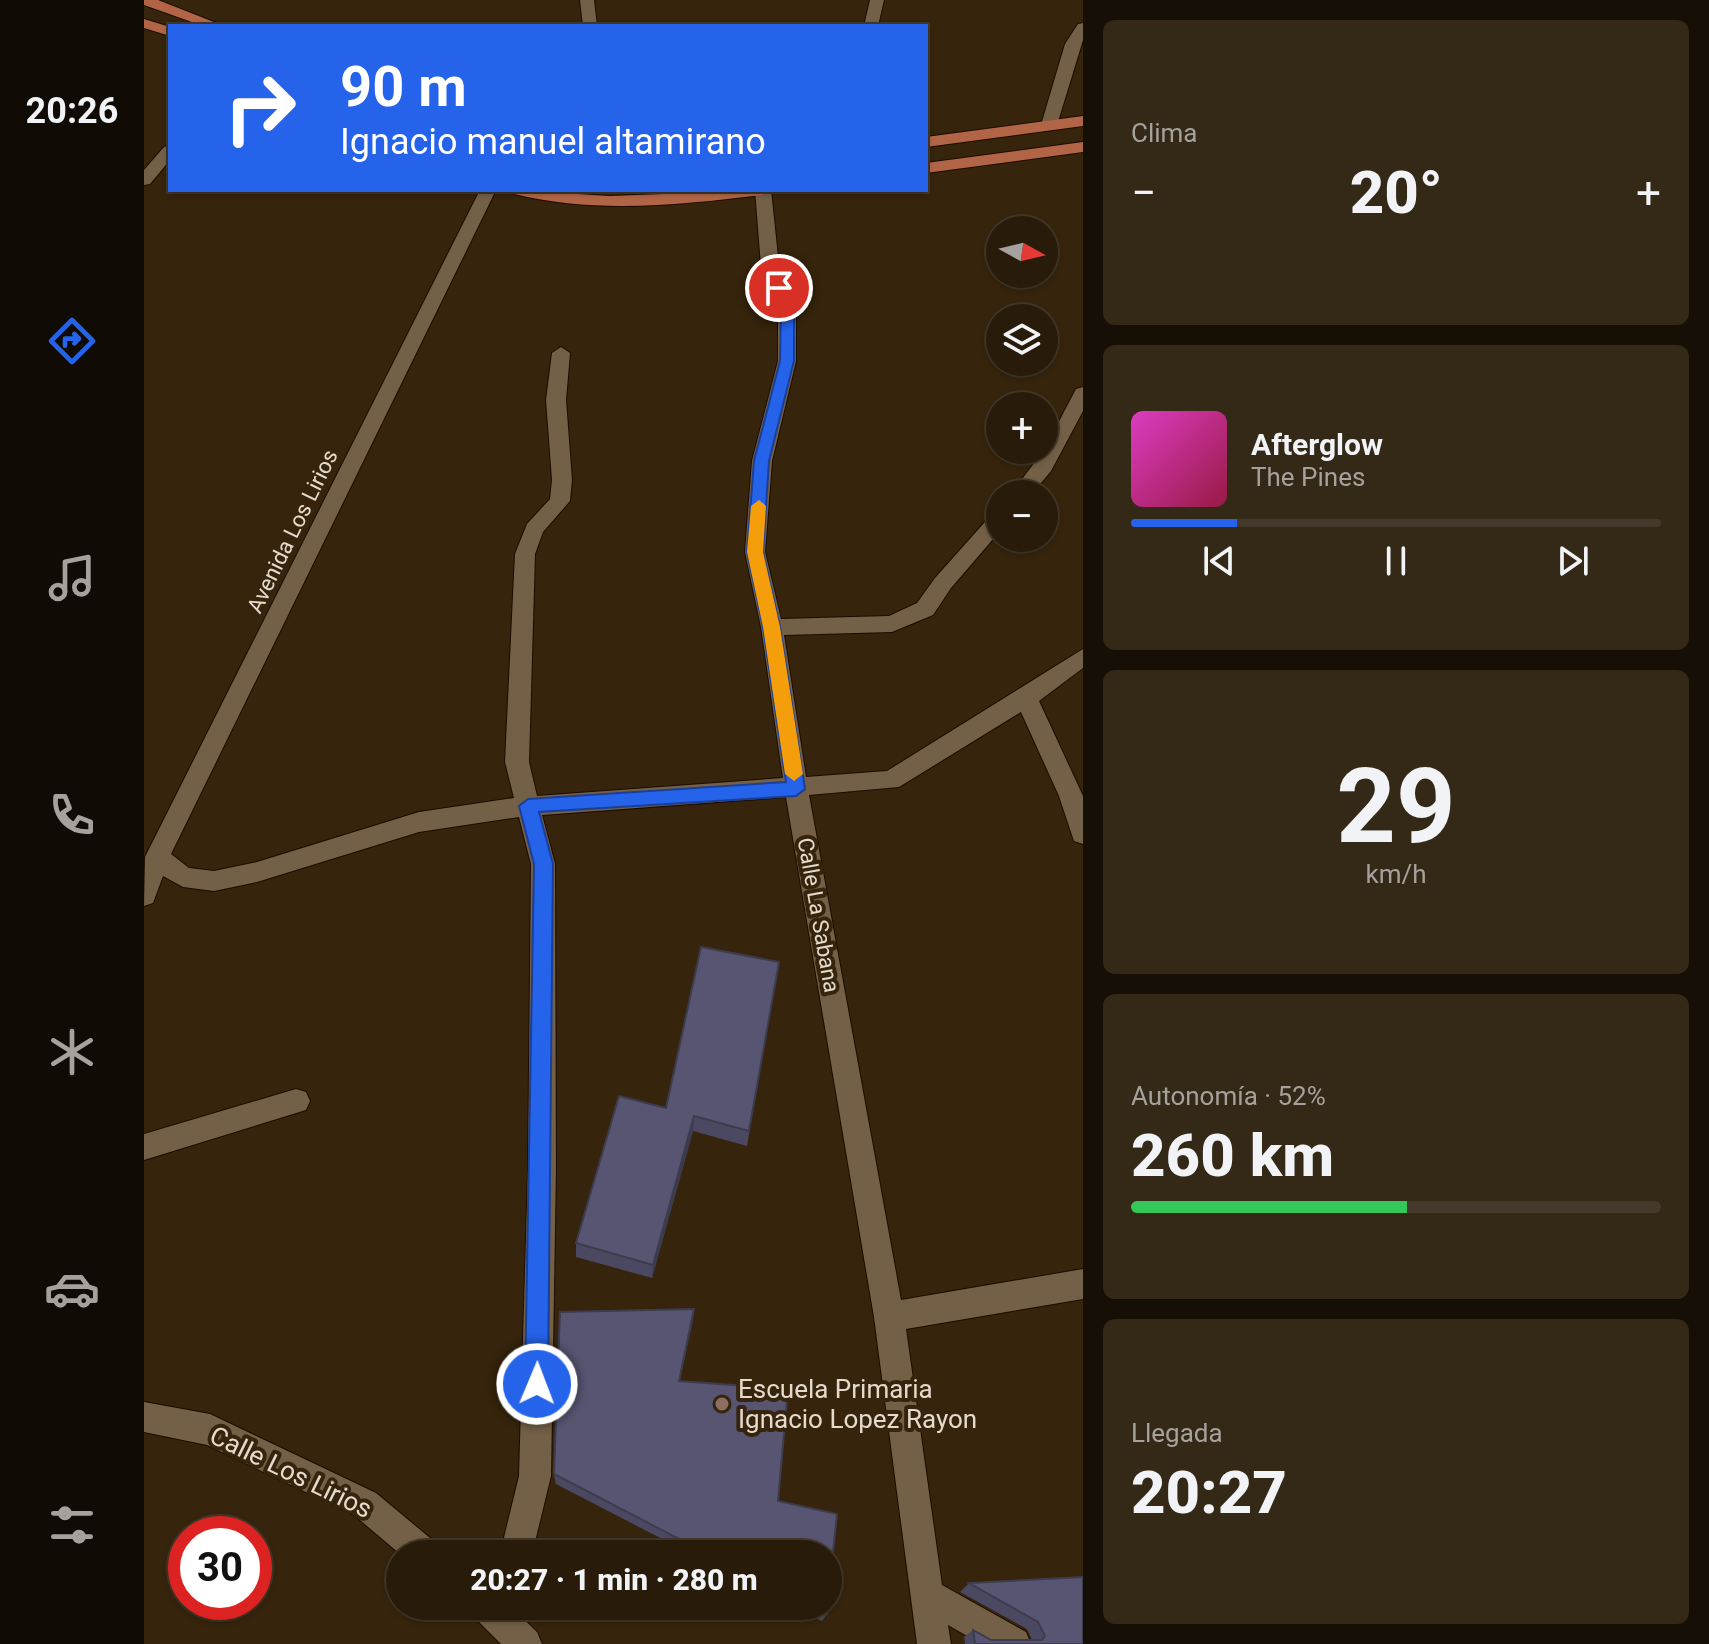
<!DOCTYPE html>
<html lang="es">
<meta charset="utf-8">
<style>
body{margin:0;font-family:Roboto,sans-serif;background:#342817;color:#f1f3f6;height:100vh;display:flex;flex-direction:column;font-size:30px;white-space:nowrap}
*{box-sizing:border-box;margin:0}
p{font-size:26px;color:#a5a19c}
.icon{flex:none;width:44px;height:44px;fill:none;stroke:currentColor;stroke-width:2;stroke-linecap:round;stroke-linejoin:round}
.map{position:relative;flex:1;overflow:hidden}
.details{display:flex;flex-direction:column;gap:20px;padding:20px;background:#160f05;width:626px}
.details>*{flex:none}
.banner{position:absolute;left:24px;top:24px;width:760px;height:168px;border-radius:0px;box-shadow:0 2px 6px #0004,0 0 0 2px #44392a;background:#2563eb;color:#fff;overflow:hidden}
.needle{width:52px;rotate:98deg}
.controls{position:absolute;left:842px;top:216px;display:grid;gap:16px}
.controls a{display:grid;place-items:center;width:72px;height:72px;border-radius:50%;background:#281b09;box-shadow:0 2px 6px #0004,0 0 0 2px #44392a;font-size:40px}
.speed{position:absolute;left:24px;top:1516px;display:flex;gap:16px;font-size:40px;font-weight:700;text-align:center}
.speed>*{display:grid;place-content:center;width:104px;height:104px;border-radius:50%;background:#281b09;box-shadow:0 2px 6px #0004,0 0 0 2px #44392a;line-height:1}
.speed .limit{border:12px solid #d22;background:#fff;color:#111}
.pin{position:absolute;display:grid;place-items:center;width:68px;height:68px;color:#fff;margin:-34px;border:4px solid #fff;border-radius:50%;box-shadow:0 2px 8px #0007}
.me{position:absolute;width:88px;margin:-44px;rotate:1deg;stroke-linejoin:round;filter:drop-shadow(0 0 6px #0008)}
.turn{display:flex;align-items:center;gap:28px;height:168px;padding:0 40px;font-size:36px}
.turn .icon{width:104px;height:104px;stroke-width:2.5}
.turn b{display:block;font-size:56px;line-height:68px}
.big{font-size:60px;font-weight:800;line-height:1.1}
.details .tile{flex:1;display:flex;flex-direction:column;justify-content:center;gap:12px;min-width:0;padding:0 28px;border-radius:12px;background:#342817}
.details .dial{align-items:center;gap:0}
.dial b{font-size:104px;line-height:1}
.song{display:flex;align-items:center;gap:24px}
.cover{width:96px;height:96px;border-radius:12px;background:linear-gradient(135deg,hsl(310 70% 55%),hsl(340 70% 35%))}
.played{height:8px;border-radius:4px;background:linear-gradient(90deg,#2563eb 20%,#44392a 20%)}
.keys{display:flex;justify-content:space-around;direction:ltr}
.heat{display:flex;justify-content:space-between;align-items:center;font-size:44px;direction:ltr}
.charge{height:12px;border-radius:6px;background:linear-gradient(90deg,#34c759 52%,#44392a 0)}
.trip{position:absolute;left:242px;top:1540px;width:456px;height:80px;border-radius:40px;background:#281b09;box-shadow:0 2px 6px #0004,0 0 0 2px #44392a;font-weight:800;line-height:80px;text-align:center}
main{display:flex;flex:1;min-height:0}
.dock{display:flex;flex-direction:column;width:144px;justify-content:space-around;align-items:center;background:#100b04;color:#a5a19c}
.dock .icon{width:56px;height:56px}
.dock .selected{color:#2563eb}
.dock b{font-size:36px;color:#f1f3f6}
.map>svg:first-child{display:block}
</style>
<main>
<nav class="dock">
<b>20:26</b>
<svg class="icon selected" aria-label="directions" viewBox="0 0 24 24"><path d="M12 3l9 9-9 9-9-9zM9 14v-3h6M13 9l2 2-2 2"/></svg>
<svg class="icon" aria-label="music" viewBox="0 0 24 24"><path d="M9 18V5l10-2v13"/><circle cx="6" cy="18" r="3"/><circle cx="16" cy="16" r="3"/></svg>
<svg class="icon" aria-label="phone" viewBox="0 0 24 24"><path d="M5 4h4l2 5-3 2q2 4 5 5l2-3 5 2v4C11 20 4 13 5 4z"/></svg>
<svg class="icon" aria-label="climate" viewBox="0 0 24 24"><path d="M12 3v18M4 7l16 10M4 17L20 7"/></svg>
<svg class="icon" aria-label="car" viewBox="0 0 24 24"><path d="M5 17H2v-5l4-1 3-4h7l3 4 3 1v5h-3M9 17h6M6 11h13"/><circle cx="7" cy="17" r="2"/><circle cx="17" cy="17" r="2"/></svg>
<svg class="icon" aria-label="filters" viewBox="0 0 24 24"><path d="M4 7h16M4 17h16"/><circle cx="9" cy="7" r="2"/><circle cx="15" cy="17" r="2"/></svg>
</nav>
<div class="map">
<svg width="939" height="1644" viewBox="0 0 939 1644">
<rect width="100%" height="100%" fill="#36240c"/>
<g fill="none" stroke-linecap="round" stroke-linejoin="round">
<defs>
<g id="minor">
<polygon points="436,0 450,0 453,26 439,26"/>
<polygon points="726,0 740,0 734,26 720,26"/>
<polygon points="939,23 939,40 913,125 911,128 899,128 897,125 921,44 934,24"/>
<polygon points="26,145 26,160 6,184 0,185 0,170 20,147"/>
<polygon points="336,190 352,190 27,854 45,868 70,871 113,862 275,812 370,798 361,762 371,554 383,524 406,499 408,480 402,400 408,353 417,347 426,353 422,400 428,480 426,501 399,532 391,554 385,762 393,796 639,778 617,627 601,552 608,461 634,361 634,311 617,266 611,190 627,190 635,266 652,311 652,361 628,461 621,552 637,619 745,616 773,603 791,578 849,513 856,511 856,531 807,588 789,615 748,632 640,635 662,777 743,771 939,649 939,668 895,701 939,796 939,844 930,841 915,796 877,712 755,787 665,795 757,1300 939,1269 939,1299 762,1329 798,1585 882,1632 887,1644 837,1644 804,1625 807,1644 773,1644 730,1317 642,797 398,815 411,864 412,1169 407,1476 388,1554 356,1554 375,1476 384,1169 387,864 375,817 275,832 113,882 70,891 39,887 19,876 9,903 0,906 1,857"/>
<polygon points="939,387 939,411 907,471 888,494 867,494 900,450 932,389"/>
<polygon points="152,1089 162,1092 166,1101 162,1110 0,1160 0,1134"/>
<polygon points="0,1402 66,1414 232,1493 292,1543 297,1554 256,1554 210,1515 63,1445 0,1432"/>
<polygon points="326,1606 366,1606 393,1632 398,1644 357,1644 331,1618"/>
</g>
<g id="primary">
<polygon points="0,0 14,0 80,26 59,26 0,5"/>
<polygon points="0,19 26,27 26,36 0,28"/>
<polygon points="939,116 939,126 782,147 782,137"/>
<polygon points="939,142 939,152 782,173 782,163"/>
<path d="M368,190L466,196L626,190L618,195C536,205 451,214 370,194Z"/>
</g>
</defs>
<use href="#minor" stroke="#1d0c00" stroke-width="2"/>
<use href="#primary" stroke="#1d0c00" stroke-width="2"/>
<use href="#minor" fill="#746047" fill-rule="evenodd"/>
<use href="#primary" fill="#b26546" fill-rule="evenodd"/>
</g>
<g fill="#4b4961">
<polygon points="635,962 603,1146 549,1131 508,1278 432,1257 432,1243 522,1108"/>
<polygon points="550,1309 536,1381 634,1501 684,1554 547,1554 412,1484 410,1474"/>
<polygon points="825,1583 939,1644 821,1644 820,1637 829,1630 847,1640 888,1640 883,1629 816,1592"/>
<polygon points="647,1606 683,1606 683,1614 678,1621"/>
</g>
<g fill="#3d3c4f">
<polygon points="550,1116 549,1131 508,1278 509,1265"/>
<polygon points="550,1309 549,1321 533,1392 535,1381"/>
</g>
<g fill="#575571" stroke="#3d3c4f" stroke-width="2">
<polygon points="557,947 635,962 605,1131 550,1116 509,1265 432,1243 475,1096 522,1108"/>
<polygon points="550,1309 535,1381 644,1389 634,1501 693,1514 684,1600 684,1554 564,1554 410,1474 416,1312"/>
<polygon points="939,1577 939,1644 831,1644 829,1630 847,1640 898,1640 901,1636 894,1622 825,1583"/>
<polygon points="666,1606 683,1606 683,1614"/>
</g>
<polygon fill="#2563eb" stroke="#184099" stroke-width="2" points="635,284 642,288 650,311 650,361 625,461 619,552 636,627 661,789 652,796 395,812 409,864 404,1384 401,1392 393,1395 385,1392 381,1384 390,864 375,806 384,799 642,782 619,627 603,552 610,461 636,361 637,311 628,288"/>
<polygon fill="#f59e0b" points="615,500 622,506 619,552 636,627 659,774 650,781 641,774 619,627 603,552 607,506"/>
<circle fill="#8d6e63" stroke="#36240c" stroke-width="3" cx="578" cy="1404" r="8"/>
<g text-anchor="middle" stroke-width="8" stroke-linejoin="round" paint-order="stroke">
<g font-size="22" fill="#e6dacd" stroke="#36240c">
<text transform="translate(148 531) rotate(-64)" y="8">Avenida Los Lirios</text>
<text transform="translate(675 915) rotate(80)" y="8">Calle La Sabana</text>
</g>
<g font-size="26" fill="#e6dacd" stroke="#36240c" text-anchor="start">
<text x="594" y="1398">Escuela Primaria<tspan x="594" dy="30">Ignacio Lopez Rayon</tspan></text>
</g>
<g font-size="26" fill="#e6dacd" stroke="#36240c">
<text transform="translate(147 1472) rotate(26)" y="9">Calle Los Lirios</text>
</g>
</g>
</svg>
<div class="controls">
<a><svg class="needle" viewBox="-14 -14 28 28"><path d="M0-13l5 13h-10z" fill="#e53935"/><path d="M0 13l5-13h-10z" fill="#a5a19c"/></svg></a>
<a><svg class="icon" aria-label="layers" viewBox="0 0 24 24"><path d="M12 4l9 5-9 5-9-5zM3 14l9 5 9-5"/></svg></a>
<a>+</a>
<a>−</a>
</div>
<div class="speed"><div class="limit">30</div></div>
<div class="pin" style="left:635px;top:288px;background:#d93025"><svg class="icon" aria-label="arrive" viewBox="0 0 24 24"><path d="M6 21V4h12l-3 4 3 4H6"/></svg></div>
<svg class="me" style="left:393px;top:1384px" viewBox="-20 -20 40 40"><circle r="17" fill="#2563eb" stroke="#fff" stroke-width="3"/><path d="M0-11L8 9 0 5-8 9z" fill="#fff"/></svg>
<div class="trip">20:27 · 1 min · 280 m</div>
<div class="banner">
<div class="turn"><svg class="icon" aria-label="right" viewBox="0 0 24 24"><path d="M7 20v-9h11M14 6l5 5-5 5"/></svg><div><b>90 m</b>Ignacio manuel altamirano</div></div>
</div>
</div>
<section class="details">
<div class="tile"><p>Clima</p>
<div class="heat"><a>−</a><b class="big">20°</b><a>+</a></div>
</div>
<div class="tile">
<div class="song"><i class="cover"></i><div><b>Afterglow</b><p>The Pines</p></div></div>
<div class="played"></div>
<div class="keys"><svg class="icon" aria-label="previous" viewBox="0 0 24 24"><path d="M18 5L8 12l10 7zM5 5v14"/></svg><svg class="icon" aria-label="pause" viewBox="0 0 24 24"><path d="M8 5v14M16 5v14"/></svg><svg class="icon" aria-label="next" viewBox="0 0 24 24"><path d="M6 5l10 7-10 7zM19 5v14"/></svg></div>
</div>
<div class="tile dial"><b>29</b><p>km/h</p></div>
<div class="tile"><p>Autonomía · 52%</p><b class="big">260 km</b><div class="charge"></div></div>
<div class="tile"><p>Llegada</p><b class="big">20:27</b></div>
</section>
</main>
